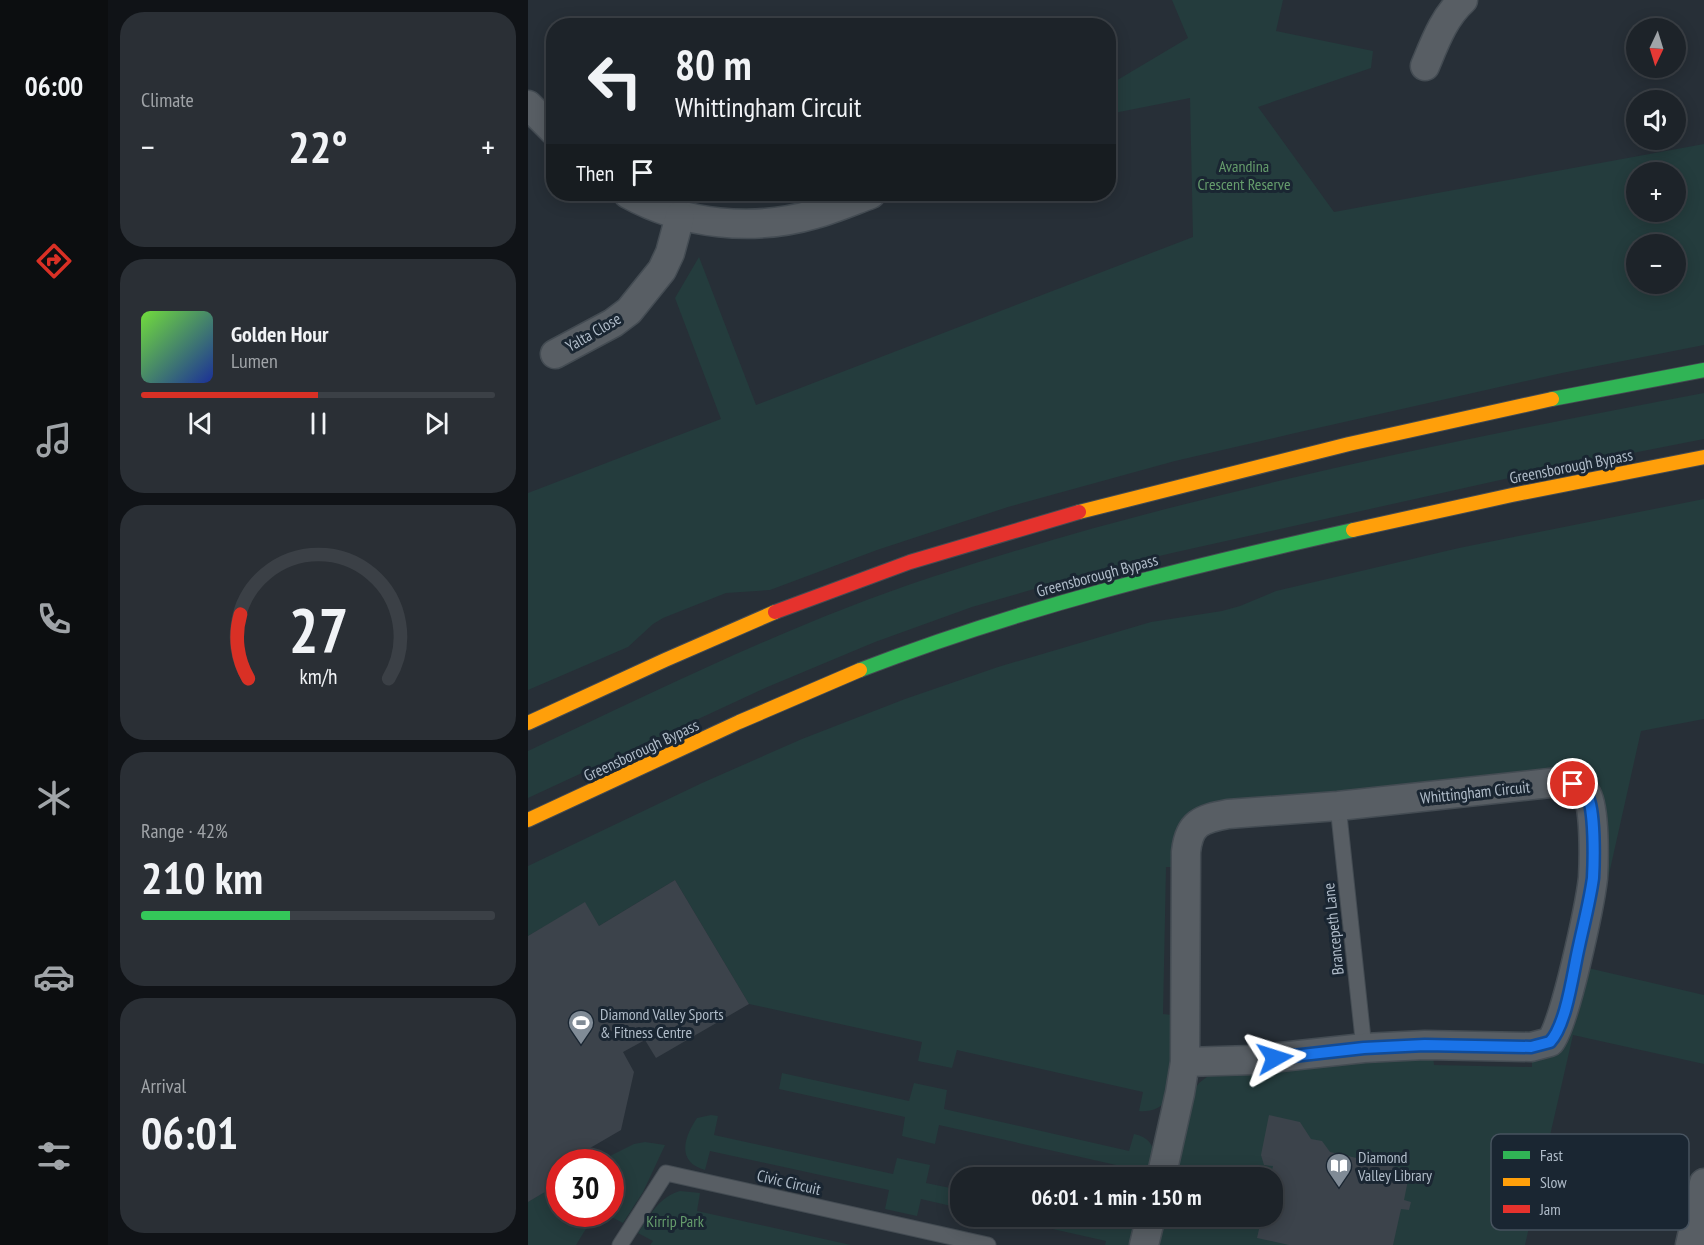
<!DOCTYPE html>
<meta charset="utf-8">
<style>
body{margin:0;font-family:"PT Sans Narrow",sans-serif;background:#2a2f35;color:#f1f3f6;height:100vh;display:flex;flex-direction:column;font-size:22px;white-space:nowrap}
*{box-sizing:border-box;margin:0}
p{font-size:20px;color:#a0a4a8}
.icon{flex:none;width:33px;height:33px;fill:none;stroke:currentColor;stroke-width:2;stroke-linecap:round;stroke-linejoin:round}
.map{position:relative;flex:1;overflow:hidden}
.panel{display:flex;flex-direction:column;gap:12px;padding:12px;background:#101317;width:420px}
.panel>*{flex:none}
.guide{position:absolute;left:18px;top:18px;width:570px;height:183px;border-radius:24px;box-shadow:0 3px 15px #0003,0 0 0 2px #3b4046;background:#1d2329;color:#f1f3f6;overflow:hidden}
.needle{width:39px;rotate:184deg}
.controls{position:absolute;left:1098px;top:18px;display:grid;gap:12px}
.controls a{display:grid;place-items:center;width:60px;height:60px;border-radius:50%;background:#1d2329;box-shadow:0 3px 15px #0003,0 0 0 2px #3b4046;font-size:30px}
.speed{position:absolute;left:18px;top:1149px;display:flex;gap:12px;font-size:30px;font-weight:700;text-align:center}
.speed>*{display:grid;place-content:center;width:78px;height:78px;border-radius:50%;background:#1d2329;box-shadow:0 3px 15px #0003,0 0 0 2px #3b4046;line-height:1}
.speed .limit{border:9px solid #d22;background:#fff;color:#111}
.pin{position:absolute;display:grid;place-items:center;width:51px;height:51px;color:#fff;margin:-26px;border:3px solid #fff;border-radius:50%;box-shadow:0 2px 6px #0007}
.me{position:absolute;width:66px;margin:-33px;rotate:84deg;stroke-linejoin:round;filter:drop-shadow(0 0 4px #0008)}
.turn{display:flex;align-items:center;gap:21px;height:126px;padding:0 30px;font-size:27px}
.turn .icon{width:78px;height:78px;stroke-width:2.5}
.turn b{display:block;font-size:42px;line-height:51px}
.then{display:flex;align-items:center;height:57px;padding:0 30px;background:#0003;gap:12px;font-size:22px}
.big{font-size:45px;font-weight:700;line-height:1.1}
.panel .card{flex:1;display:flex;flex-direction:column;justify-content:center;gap:9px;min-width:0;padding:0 21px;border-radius:24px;background:#2a2f35}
.panel .dial{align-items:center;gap:0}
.dial svg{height:156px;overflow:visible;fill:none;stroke:#3b4046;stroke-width:7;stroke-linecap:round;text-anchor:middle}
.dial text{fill:#f1f3f6;stroke:none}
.song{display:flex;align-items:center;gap:18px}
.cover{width:72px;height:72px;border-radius:9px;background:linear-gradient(135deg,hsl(100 70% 55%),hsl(230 70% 35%))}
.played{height:6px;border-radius:3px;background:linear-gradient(90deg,#d93025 50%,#3b4046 50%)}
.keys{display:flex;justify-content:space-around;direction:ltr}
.heat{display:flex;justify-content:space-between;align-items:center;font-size:33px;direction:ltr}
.charge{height:9px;border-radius:4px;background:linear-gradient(90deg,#34c759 42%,#3b4046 0)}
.trip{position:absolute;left:422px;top:1167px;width:333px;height:60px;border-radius:24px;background:#1d2329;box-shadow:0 3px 15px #0003,0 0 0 2px #3b4046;font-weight:700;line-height:60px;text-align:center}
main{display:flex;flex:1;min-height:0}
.menu{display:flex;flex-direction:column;width:108px;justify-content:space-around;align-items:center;background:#0c0e10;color:#a0a4a8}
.menu .icon{width:42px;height:42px}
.menu .current{color:#d93025}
.menu b{font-size:27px;color:#f1f3f6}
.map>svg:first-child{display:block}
</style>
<main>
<nav class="menu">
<b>06:00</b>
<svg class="icon current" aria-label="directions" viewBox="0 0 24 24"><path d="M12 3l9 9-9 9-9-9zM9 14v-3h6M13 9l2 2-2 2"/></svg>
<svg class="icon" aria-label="music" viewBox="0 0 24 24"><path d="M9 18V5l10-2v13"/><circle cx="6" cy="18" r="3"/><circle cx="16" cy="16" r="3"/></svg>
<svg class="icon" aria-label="phone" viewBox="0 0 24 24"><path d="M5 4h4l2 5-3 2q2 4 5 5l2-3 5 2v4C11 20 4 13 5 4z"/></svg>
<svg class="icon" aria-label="climate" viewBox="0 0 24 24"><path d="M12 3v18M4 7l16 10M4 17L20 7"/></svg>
<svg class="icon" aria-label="car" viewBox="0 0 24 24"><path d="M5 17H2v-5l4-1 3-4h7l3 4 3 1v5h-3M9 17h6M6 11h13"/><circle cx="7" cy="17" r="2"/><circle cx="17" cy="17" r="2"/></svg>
<svg class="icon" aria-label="filters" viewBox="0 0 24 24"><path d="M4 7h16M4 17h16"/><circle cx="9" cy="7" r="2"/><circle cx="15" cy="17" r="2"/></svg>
</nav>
<section class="panel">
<div class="card"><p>Climate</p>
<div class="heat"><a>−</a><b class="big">22°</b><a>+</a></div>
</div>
<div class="card">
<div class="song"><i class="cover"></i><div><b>Golden Hour</b><p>Lumen</p></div></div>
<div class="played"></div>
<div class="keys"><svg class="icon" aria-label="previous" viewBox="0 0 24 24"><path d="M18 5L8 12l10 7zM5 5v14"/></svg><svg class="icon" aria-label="pause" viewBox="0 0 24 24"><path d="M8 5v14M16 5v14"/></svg><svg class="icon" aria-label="next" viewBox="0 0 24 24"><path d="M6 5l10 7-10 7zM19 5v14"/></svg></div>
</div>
<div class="card dial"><svg viewBox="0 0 100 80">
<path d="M14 69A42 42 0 1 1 86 69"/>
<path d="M14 69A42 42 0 0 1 10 36" stroke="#d93025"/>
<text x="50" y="56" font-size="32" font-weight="700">27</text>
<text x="50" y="72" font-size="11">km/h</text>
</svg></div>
<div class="card"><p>Range · 42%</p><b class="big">210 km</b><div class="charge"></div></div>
<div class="card"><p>Arrival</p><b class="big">06:01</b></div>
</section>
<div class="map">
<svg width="1176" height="1245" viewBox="0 0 1176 1245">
<rect width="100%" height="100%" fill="#272f37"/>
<g fill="#243c3d" fill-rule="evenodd">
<path d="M644,0H755L748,31L845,51L843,68L730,107L806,212L1176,144V345L1034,373L763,434L647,461L480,507L349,550L242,590L198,593L135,618L125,624L100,647L0,690V493L193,419L147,298L171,257L228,405L665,237L662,98L581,114V85L660,38ZM1108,172H1148V212H1108ZM1108,244H1148V284H1108Z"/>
<path d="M1176,393V439L1013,471L644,553L569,571L444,607L347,642L237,688L0,798V751C133,689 264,623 404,577C654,495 918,442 1176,393Z"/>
<path d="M1176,499V719L1113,731L1060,968L1176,995V1064L1045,1035L997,1245H631L637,1217L744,1216V1178L646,1177L666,1090L671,1083L684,1073L905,1056L906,1065L1004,1067V1058H1014L1076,807C1077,787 1065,771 1044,770L673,808C642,817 647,840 646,867H638L635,1014L644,1015C643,1034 645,1087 637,1101C632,1110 619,1112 611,1111L615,1092L429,1050L424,1068L390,1061L394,1042L221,1004L147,880L71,926L57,903L0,936V866L174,783L274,739L377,699L470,667L623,622L694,611L712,606L748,591L931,548Z"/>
<path d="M254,1073L381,1101L386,1083L419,1090L416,1109L601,1151L606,1134C629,1138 630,1159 619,1177H595L597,1167L411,1125L407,1144L374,1136L377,1117L251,1089Z"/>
<path d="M183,1115L190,1116L186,1135L365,1174L369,1158L402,1165L398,1183L432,1190V1208L393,1199L389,1216L357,1209L361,1190L182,1151L177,1170C149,1162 155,1139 169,1118Z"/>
<polygon points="117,1142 137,1145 115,1192 95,1223 78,1214 82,1214 82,1162 70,1162 106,1144"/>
<polygon points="31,1183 32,1214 67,1214 48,1245 0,1245 0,1202"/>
<path d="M152,1191L172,1193L169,1211L323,1245H122L125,1241L110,1233C122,1215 131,1197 152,1191Z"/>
<polygon points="471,1217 548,1217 584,1225 586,1217 604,1217 607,1222 605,1245 577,1245 578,1241"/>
</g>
<g fill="#3c434b">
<polygon points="147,880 221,1004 128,1058 117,1040 95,1052 106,1072 93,1130 38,1162 32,1162 32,1183 0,1202 0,936 57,902 71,926"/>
<polygon points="741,1115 772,1122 783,1139 794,1141 802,1152 882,1170 876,1200 883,1202 881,1210 873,1209 865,1245 761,1245 729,1238 734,1216 744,1216 744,1178 742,1178 745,1166 736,1165 733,1155"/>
</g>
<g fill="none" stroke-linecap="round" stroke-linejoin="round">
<defs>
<g id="lane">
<polyline points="810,806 836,1048"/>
<polyline points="92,1245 138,1173 460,1245"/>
</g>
<g id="street">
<path d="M897,66C907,42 916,17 935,0"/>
<polyline points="0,105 26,131"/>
<path d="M100,194C156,225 225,232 287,214C306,209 324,201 343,194"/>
<polyline points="27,354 85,323 101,311 134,270 142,253 152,216"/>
<path d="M633,1178L652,1093L657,1062L658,852C661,823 673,819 700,814L810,806L1031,782C1042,784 1054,784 1059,795C1067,810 1066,860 1065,878C1062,904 1037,1025 1022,1042L1003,1047L897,1045L836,1048L725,1060L657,1062"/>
<polyline points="616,1245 623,1216"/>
<polyline points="1162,1245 1176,1183"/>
</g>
<g id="fast">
<polyline points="1024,399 1176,370"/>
<path d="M332,670C495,607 655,568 825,530"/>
</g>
<g id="slow">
<polyline points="551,512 821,444 1024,399"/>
<polyline points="825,530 984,495 1176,457"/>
<polyline points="0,723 137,660 247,612"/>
<polyline points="0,820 211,722 332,670"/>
</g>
<polyline id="jam" points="247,612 382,562 551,512"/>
</defs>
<use href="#lane" stroke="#444c53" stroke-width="17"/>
<use href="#street" stroke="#444c53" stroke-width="31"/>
<use href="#fast" stroke="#444b52" stroke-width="16"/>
<use href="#slow" stroke="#444b52" stroke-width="16"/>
<use href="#jam" stroke="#444b52" stroke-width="16"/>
<use href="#lane" stroke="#585e64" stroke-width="15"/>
<use href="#street" stroke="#585e64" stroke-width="28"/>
<use href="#fast" stroke="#30b455" stroke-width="14"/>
<use href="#slow" stroke="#ff9f0a" stroke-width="14"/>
<use href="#jam" stroke="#e5322d" stroke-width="14"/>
</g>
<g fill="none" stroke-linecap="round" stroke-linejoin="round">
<defs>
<path id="route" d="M747,1058L836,1048L897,1045L1003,1047L1022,1042C1039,1024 1045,971 1051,946C1056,923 1062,900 1065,878C1066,860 1067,810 1059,795C1056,789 1051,787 1045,784"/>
</defs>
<use href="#route" stroke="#114b97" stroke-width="15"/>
<use href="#route" stroke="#1a73e8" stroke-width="10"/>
</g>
<defs>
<symbol id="stadium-pin" viewBox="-11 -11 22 30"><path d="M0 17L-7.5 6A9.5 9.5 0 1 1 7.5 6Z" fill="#808b96" stroke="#1a2632"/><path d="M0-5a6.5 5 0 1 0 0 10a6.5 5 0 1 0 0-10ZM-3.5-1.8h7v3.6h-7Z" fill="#fff"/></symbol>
<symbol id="library-pin" viewBox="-11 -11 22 30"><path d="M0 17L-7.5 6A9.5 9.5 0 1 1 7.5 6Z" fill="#808b96" stroke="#1a2632"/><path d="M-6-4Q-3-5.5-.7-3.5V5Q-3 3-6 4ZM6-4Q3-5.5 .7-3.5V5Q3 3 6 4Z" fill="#fff"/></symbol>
</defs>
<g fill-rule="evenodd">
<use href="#stadium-pin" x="38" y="1008" width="30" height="40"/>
<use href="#library-pin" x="796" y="1151" width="30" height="40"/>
</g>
<g text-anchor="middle" stroke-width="6" stroke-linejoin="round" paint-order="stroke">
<g font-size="16" fill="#659c6c" stroke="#1a2632">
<text x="716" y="172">Avandina<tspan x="716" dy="18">Crescent Reserve</tspan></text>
<text x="147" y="1227">Kirrip Park</text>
</g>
<g font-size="16" fill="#b0bcc9" stroke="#1a2632">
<text transform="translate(65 332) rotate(-30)" y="6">Yalta Close</text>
<text transform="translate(1043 466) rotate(-11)" y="6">Greensborough Bypass</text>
<text transform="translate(569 575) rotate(-15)" y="6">Greensborough Bypass</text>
<text transform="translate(113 750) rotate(-25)" y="6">Greensborough Bypass</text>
<text transform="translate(947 792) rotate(-6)" y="6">Whittingham Circuit</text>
<text transform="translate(805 929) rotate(-96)" y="6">Brancepeth Lane</text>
<text transform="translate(261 1182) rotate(13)" y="6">Civic Circuit</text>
</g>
<g font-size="16" fill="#b0bcc9" stroke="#1a2632" text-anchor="start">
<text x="72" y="1020">Diamond Valley Sports<tspan x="72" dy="18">&amp; Fitness Centre</tspan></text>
<text x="830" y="1163">Diamond<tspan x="830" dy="18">Valley Library</tspan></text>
</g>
</g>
<rect x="963" y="1134" width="198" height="96" rx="9" fill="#1a2632" stroke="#47535f" stroke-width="1.5"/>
<rect x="975" y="1151" width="27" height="8" fill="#30b455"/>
<rect x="975" y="1178" width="27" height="8" fill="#ff9f0a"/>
<rect x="975" y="1205" width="27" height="8" fill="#e5322d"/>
<g font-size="16" fill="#b0bcc9">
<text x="1012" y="1161">Fast</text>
<text x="1012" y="1188">Slow</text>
<text x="1012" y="1215">Jam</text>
</g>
</svg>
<div class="controls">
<a><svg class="needle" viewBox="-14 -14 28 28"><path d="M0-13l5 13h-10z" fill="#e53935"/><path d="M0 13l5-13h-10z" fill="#a0a4a8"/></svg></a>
<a><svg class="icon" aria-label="sound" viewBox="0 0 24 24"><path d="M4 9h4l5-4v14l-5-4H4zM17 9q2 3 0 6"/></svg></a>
<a>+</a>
<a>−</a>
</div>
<div class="speed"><div class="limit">30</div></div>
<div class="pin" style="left:1045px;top:784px;background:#d93025"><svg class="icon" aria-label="arrive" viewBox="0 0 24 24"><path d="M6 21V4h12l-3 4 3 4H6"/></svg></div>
<svg class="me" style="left:747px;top:1058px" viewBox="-20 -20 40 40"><path d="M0-17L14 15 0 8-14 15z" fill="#1a73e8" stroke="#fff" stroke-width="4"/></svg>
<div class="trip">06:01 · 1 min · 150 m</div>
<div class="guide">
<div class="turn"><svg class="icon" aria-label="left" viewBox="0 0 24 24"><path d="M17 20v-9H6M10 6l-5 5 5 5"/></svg><div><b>80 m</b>Whittingham Circuit</div></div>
<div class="then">Then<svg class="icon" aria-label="arrive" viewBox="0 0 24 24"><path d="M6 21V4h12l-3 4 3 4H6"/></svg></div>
</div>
</div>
</main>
